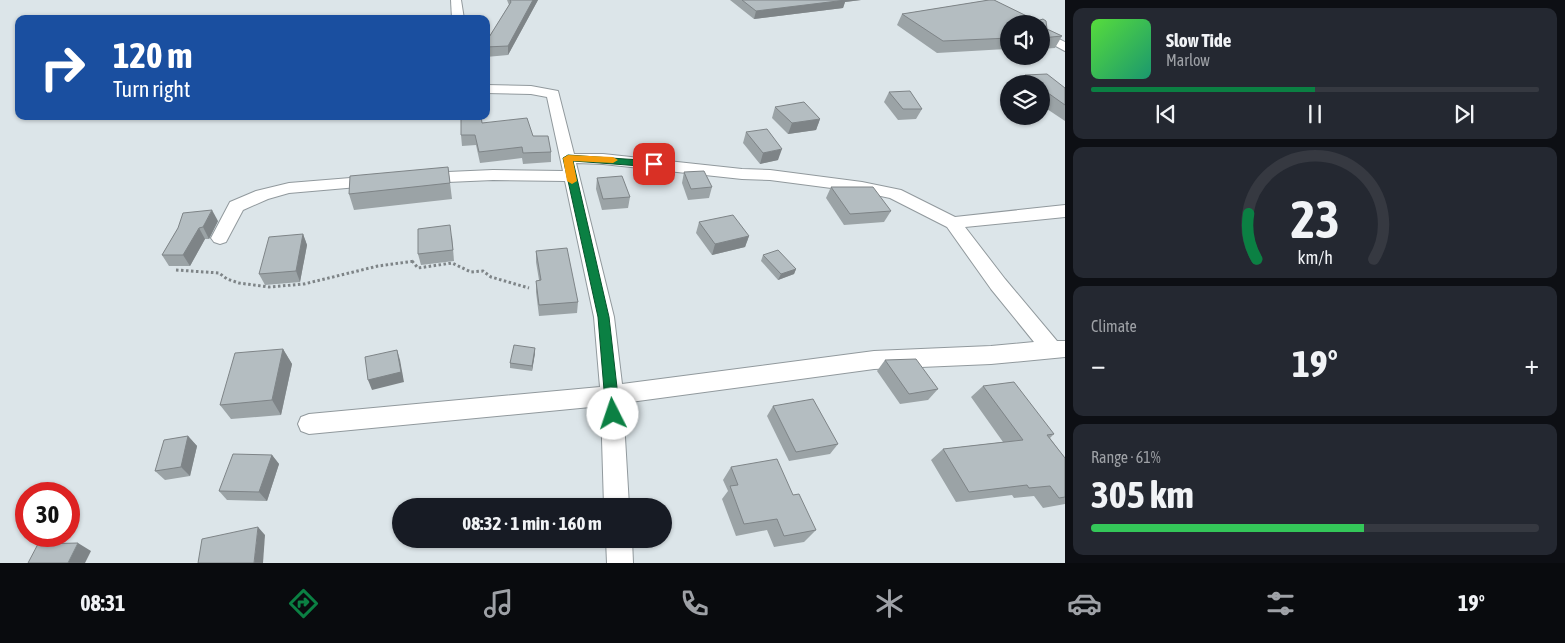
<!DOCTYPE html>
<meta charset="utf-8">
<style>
body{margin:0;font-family:"Asap Condensed",sans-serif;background:#242831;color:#f1f3f6;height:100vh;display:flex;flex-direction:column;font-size:19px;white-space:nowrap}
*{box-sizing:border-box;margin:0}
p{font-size:16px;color:#9ea1a6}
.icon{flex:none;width:28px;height:28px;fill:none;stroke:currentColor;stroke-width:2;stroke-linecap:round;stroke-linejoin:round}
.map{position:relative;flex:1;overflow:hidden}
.panel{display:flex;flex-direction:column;gap:8px;padding:8px;background:#0d0f14;width:500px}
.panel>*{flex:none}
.banner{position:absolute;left:15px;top:15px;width:475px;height:105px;border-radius:10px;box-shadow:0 1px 4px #0004;background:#1a4fa0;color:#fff;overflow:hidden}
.tools{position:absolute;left:1000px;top:15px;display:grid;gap:10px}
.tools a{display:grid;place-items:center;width:50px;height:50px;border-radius:50%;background:#171b24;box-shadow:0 1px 4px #0004;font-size:25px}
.speed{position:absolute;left:15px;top:482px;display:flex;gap:10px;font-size:25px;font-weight:700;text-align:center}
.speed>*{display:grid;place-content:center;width:65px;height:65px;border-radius:50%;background:#171b24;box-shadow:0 1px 4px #0004;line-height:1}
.speed .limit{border:8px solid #d22;background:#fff;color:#111}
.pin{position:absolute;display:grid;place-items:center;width:42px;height:42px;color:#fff;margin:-21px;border-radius:10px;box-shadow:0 2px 8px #0006}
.me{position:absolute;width:55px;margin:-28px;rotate:356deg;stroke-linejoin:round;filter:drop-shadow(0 0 4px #0008)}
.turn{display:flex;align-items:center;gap:18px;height:105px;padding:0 15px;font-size:22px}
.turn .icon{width:65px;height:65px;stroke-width:2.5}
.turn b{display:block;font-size:35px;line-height:42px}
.big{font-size:38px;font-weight:700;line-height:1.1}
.panel .card{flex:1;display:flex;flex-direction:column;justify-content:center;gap:8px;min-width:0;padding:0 18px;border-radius:10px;background:#242831}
.panel .dial{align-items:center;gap:0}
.dial svg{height:130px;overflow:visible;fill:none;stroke:#363941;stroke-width:7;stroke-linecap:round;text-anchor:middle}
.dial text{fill:#f1f3f6;stroke:none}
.song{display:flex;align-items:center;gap:15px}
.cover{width:60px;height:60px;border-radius:8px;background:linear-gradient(135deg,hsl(110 70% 55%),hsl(160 70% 35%))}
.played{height:5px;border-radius:2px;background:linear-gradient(90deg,#0b8043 50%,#363941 50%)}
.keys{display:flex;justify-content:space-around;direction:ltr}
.heat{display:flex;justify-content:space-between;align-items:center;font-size:28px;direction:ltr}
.charge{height:8px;border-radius:4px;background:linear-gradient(90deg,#34c759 61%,#363941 0)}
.trip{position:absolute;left:392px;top:498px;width:280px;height:50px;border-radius:25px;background:#171b24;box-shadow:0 1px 4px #0004;font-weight:700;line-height:50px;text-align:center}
.tab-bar{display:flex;height:80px;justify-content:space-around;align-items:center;background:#090b0e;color:#9ea1a6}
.tab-bar .icon{width:35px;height:35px}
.tab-bar .selected{color:#0b8043}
.tab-bar b{font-size:22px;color:#f1f3f6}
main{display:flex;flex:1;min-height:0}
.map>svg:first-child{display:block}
</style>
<main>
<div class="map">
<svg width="1065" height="563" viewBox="0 0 1065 563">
<rect width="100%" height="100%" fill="#dce5e9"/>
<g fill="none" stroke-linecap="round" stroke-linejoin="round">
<defs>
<g id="minor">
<polygon points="451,0 461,0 464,19 452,19"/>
<polygon points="1041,30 1065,42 1065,51 1041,38"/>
<path d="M486,85L531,86L558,91L574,154H603L742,169L770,170L862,182L901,190L955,217L1065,205V217L965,227L1005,279L1057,341H1065V357L991,364L874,369L623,403L629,506H604L601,406L309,434L301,431L298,424L301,417L309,414L600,387L594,317L565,181L493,180L425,183L419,181L417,178L419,175L425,173L493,170L563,171L547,97L531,94L486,93ZM576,163L603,164L742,179L770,180L862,192L890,198L947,227L991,289L1034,342L991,346L874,351L622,384L614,317Z"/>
<polygon points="375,176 381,177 383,181 381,185 289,193 268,199 243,210 226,242 220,244 214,242 211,238 230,202 256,191 289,183"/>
<polygon points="606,539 632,539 633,563 607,563"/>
</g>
</defs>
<use href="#minor" stroke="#91999d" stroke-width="2"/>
<g stroke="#7e8487" stroke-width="3" stroke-dasharray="2.5 2.5" stroke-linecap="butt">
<polyline points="412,261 418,268 452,263 471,272 483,271 491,277 529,288"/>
<polyline points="176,270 219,273 227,279 239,283 269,287 304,284 378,266 415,261"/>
</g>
<use href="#minor" fill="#fff" fill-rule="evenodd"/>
</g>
<g fill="#9ba3a6">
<polygon points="507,0 538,0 508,55 486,57 486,42 509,5"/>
<polygon points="730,0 861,0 845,2 843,8 754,19"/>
<polygon points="989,0 994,0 1037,21 1043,19 1046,21 1047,29 1062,36 1055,48 1041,49 1041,24 1009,24 1009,51 1006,49 937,53 897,25 902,14"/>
<polygon points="1025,75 1065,88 1065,121 1041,105 1041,84 1019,84"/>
<polygon points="889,92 922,109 916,119 898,120 884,102"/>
<polygon points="775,107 820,119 816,130 788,134 772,118"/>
<polygon points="482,123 533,136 551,152 551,162 523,164 522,158 480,163 476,145 462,146 461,135"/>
<polygon points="746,132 778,160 760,164 743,143"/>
<polygon points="448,167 452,199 354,210 349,194"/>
<polygon points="684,172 712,187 709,198 688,200 682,183"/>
<polygon points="597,178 630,197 628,208 602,210 596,189"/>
<polygon points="831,187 891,211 884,222 844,225 826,198"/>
<polygon points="218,221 209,239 205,239 190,266 169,266 162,255 178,228"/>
<polygon points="699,222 749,236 745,247 712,255 696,233"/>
<polygon points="303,234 307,245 300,282 265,285 259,274"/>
<polygon points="452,236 454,261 421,265 418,254"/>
<polygon points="536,251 578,302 577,313 539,316 536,292 536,281 539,280 536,262"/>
<polygon points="763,255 796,269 794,274 778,280 761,261"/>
<polygon points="535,348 535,353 532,371 510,368 510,363"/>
<polygon points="283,349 292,364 281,415 231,419 220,405"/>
<polygon points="885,360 938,389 928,400 900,404 877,371"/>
<polygon points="983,386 1054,434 1050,438 1065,458 1065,504 1043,508 1034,496 1014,498 1012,495 956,502 931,460 943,449 1003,442 971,397"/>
<polygon points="773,406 838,444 830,454 789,461 767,416"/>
<polygon points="188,436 197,446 190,476 165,480 155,471"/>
<polygon points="272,455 279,464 267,501 227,500 219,491"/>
<polygon points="731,467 793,495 816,530 804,542 774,547 767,530 736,536 722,499 728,491 723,480"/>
</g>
<g fill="#7e8487">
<polygon points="533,0 538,0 508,55 508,46"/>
<polygon points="838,0 861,0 845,2 843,8 754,19 756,11"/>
<polygon points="820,119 816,130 788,134 792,123"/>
<polygon points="782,149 778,160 760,164 763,153"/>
<polygon points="212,210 218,221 209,239 203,227"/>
<polygon points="199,228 205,239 190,266 183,255"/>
<polygon points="303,234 307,245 300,282 296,271"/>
<polygon points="749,236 745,247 712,255 715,244"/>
<polygon points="796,269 794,274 778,280 781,274"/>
<polygon points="535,348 535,353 532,371 532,366"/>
<polygon points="283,349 292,364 281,415 272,400"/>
<polygon points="397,350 400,360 404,382 372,390 368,380"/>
<polygon points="188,436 197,446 190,476 181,467"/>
<polygon points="272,455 279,464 267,501 259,492"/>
<polygon points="258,527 265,535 263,563 254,563"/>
<polygon points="78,543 91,551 85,563 68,563"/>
</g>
<g fill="#b4bdc1" stroke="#7e8487">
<polygon points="510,0 533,0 508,46 486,47 486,42 511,2"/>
<polygon points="742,0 846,0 756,11"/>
<polygon points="989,0 994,0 1037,21 1043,19 1046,21 1047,29 1062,36 1041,38 1041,24 1009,24 1009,38 943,41 902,14"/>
<polygon points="1047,74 1065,88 1065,105 1041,88 1041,84 1036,84 1025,75"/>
<polygon points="910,91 922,109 903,109 889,92"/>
<polygon points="804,102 820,119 792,123 775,107"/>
<polygon points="461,116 481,116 482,123 527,118 533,136 548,136 551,152 523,153 522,147 479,152 475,135 461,135"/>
<polygon points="767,129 782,149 763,153 746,132"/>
<polygon points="448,167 450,183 349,194 350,176"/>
<polygon points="704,171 712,187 691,189 684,172"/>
<polygon points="622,176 630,197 603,199 597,178"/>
<polygon points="831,187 873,187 891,211 850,214"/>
<polygon points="212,210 203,227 199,228 183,255 162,255 178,228 183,213"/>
<polygon points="733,215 749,236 715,244 699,222"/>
<polygon points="450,225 453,250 418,254 418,229"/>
<polygon points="303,234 296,271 259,274 269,237"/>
<polygon points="567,248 578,302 539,305 536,281 541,280 536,251"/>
<polygon points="778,250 796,269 781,274 763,255"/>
<polygon points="514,345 535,348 532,366 510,363"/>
<polygon points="283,349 272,400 220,405 235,353"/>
<polygon points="397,350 401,372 368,380 365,357"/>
<polygon points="916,359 938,389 909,394 885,360"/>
<polygon points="1014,382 1054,434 1047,435 1065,458 1065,497 1059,498 1050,486 1029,488 1027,485 969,492 943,449 1023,440 983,386"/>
<polygon points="813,399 838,444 796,452 773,406"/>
<polygon points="188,436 181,467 155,471 164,440"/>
<polygon points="233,454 272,455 259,492 219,491"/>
<polygon points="777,459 793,495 799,494 816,530 784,536 777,519 744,524 730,486 738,485 731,467"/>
<polygon points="258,527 254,563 198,563 202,539"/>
<polygon points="78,543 68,563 28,563 38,544"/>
</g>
<polygon fill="#0b8043" stroke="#07532c" points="568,155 654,161 658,164 654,167 573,161 609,317 620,414 618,418 613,420 608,418 606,414 598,317 563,158"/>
<polygon fill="#f59e0b" points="568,155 613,157 618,160 613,163 573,161 577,181 572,184 567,181 563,158"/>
</svg>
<div class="tools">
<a><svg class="icon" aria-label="sound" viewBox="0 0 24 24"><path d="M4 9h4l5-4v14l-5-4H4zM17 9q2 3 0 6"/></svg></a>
<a><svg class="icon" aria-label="layers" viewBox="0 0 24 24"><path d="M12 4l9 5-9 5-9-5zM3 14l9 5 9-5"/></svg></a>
</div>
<div class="speed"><div class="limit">30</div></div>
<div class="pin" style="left:654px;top:164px;background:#d93025"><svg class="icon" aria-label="arrive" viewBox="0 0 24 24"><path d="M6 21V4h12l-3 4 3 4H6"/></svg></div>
<svg class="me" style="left:613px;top:414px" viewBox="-20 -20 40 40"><circle r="19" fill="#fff"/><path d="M0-13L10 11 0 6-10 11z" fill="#0b8043"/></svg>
<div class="trip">08:32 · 1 min · 160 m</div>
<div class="banner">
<div class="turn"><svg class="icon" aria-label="right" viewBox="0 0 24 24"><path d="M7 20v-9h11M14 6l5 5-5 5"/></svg><div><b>120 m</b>Turn right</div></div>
</div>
</div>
<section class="panel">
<div class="card">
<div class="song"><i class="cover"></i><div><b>Slow Tide</b><p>Marlow</p></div></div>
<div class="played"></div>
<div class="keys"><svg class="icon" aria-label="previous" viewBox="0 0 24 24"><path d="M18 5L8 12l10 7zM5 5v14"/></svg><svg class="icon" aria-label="pause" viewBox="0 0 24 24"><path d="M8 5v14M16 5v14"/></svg><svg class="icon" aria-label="next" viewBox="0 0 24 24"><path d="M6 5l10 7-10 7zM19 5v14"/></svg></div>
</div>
<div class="card dial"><svg viewBox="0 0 100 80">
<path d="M14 69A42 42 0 1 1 86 69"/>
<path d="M14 69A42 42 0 0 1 9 41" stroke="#0b8043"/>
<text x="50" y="56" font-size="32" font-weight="700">23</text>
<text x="50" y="72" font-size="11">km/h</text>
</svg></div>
<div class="card"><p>Climate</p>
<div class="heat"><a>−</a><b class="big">19°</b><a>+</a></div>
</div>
<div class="card"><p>Range · 61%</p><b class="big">305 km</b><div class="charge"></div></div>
</section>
</main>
<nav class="tab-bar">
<b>08:31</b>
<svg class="icon selected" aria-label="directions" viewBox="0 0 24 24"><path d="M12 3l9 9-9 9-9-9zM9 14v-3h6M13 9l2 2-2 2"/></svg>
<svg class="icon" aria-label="music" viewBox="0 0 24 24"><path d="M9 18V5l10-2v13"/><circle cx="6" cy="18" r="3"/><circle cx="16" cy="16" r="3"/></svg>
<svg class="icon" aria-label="phone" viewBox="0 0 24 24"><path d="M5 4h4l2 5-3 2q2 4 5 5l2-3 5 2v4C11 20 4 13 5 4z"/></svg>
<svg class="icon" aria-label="climate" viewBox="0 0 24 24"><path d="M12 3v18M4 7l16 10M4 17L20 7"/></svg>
<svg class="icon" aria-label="car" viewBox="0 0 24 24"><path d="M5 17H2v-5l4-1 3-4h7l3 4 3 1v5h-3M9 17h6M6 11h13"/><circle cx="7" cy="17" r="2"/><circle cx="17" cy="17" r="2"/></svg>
<svg class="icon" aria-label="filters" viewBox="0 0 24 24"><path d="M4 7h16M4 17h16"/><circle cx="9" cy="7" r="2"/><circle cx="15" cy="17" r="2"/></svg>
<b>19°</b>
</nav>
